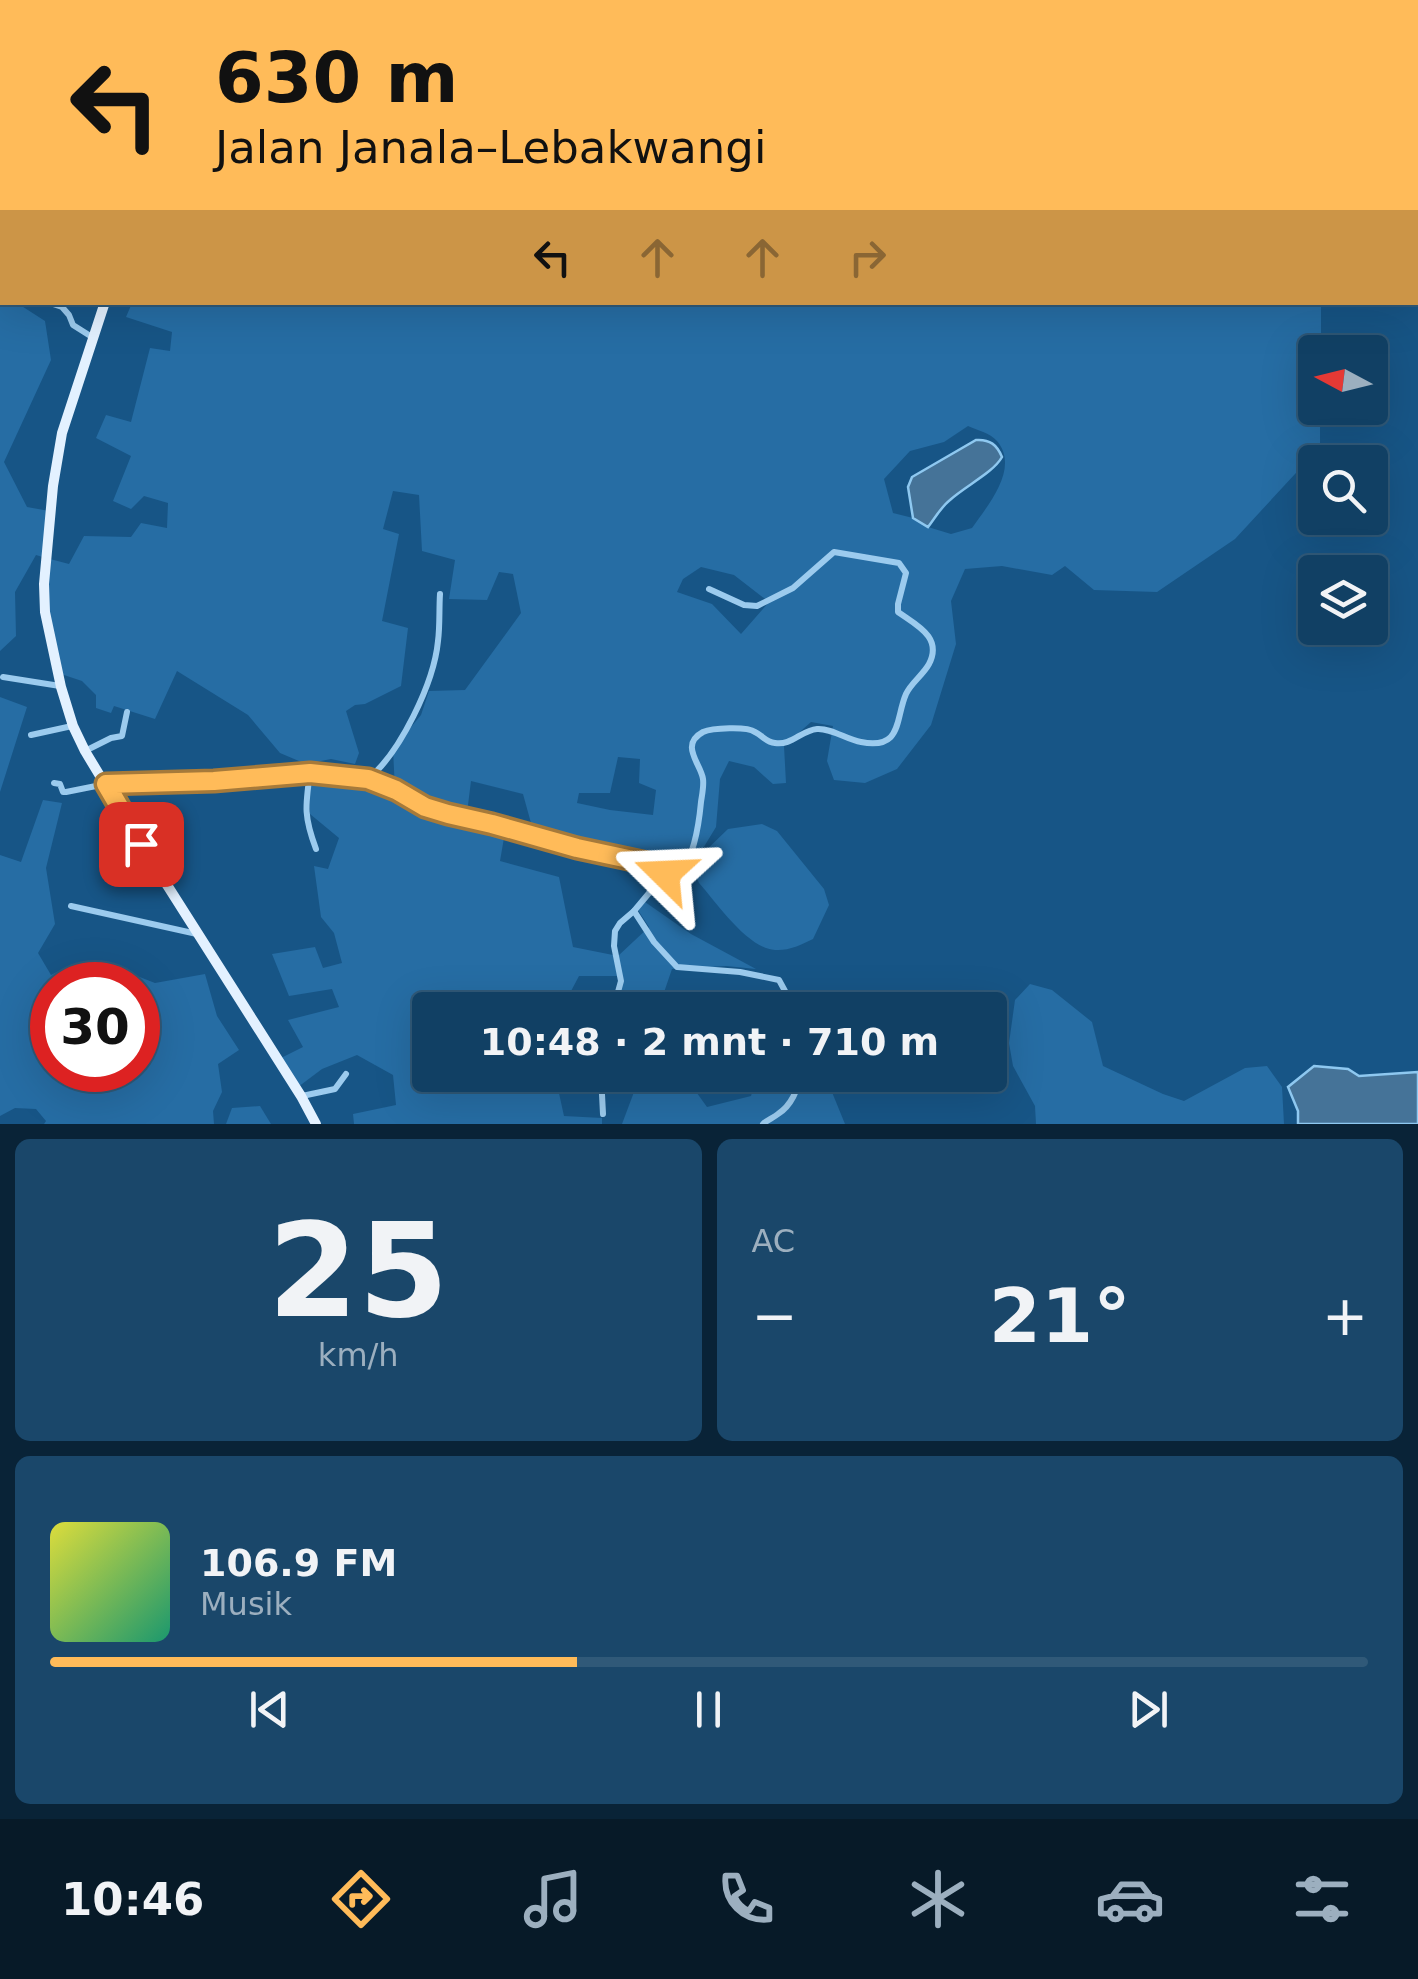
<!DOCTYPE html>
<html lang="id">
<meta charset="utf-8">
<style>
body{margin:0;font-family:"DejaVu Sans",sans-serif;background:#1a476a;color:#f1f3f6;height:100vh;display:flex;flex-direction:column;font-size:38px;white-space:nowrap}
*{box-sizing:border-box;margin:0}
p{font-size:32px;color:#9cafbf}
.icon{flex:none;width:55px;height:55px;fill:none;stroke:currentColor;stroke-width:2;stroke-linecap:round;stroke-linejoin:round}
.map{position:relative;height:1124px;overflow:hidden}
.sheet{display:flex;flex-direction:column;gap:15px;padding:15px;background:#092337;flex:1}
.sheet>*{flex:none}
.banner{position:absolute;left:0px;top:0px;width:1420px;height:305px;box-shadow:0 10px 40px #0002,0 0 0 2px #305978;background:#ffbb59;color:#111;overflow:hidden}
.needle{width:65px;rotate:277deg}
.controls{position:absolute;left:1298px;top:335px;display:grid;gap:20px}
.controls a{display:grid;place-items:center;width:90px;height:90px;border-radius:10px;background:#114064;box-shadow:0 10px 40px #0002,0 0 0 2px #305978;font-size:50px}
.speed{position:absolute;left:30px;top:962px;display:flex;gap:20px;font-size:50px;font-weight:700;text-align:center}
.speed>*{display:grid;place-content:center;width:130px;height:130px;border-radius:50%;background:#114064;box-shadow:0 10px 40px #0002,0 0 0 2px #305978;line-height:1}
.speed .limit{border:15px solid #d22;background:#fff;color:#111}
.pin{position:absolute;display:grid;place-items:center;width:85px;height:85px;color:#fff;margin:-42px;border-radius:20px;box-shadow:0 5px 15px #0006}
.me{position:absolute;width:110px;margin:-55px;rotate:291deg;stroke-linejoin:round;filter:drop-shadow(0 0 8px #0008)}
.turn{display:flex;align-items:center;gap:35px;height:210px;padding:0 50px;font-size:45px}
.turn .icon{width:130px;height:130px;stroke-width:2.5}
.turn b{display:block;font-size:70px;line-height:85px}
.lanes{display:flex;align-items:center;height:95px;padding:0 50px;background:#0003;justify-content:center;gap:50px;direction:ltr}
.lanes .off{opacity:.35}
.big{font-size:75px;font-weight:800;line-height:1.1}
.sheet .card{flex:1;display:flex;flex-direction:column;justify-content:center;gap:15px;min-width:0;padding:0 35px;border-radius:15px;background:#1a476a}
.sheet .dial{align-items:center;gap:0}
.dial b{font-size:130px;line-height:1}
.song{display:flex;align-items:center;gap:30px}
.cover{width:120px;height:120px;border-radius:15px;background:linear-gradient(135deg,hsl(60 70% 55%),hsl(160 70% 35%))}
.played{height:10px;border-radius:5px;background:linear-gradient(90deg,#ffbb59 40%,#305978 40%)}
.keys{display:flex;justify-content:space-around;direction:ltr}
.heat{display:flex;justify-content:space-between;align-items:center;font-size:55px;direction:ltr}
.sheet .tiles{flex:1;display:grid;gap:15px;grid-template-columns:1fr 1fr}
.card:last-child{grid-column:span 2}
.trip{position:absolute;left:412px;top:992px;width:595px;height:100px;border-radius:10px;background:#114064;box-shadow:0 10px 40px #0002,0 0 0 2px #305978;font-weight:800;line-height:100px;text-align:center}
.tab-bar{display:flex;height:160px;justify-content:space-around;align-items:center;background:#071a28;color:#9cafbf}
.tab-bar .icon{width:70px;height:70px}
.tab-bar .current{color:#ffbb59}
.tab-bar b{font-size:45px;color:#f1f3f6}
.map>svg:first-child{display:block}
</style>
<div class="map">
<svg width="1418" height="1124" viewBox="0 0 1418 1124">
<rect width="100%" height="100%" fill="#175586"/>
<g fill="#266da4" fill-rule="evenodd">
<polygon points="223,0 642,0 649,2 222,2"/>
<polygon points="901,0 1173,0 1175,2 901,2"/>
<polygon points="1189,0 1418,0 1418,203 1418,2 1188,2"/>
<path d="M0,292L2,293V302L17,303L45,321L51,360L4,462L27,507L55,512L50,559L69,564L84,536L131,537L141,523L167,528L168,503L144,496L131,509L113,501L131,456L96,438L106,415L131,422L150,348L170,351L172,332L126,317L132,303H1321V352H1315V408H1320V447L1235,539L1157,592L1094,590L1065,566L1052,575L1002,566L965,569L951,601L956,644L931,725L897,769L865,783L834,780L827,761L833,726L811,722L784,746L786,783L773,784L754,767L729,761L720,779L716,827L702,850L688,848L674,872L534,834L523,794L471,781L466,821L505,832L500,861L559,877L573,947L618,956L649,927L638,910L645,902L691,934L756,969L726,966L672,969L660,1004L661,1010H636L621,1005V976H579L561,1010H430V1075H555L564,1116L602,1118V1124H354L353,1114L396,1105L393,1075L357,1055L322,1069L298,1087L281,1058L303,1047L288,1020L339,1007L332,989L289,996L272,954L315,947L323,968L342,963L334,933L321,917L314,866L328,869L339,838L310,814V785L395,790L393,749L421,715L429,691L465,690L521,613L513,574L499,572L487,600L449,599L455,560L422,551L419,495L393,491L383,529L399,534L382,621L408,628L401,686L365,704L355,705L346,711L359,753L355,764L331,759L306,764L280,753L248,715L177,671L155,719L114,706L111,713L96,708V695L82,681L61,674L44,593L49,559L36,555L15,592L16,636L0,651ZM968,426C977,430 990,433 997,441C1020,468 988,505 972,528L951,534L928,527L913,518L893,513L884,479L910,451L944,442ZM701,567L734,575L769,602L741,634L712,604L677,592L683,579ZM618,757L640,759L639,783L656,790L653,815L610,810L577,803L579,793H610Z"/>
<polygon points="0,697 27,707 0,792 0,812"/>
<path d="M43,800L62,803L46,868L55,924L38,953L51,975L73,964L101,962L155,983L205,974L217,1016L239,1050L218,1064L222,1092L213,1111L214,1124H44L46,1121L36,1109L15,1108L0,1116V855L21,862ZM52,985H138V1070H52Z"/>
<path d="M762,824L777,831L824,889L829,905L813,939C801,945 788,951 775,950C747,948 717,903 699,883L694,872L699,857L728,829Z"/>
<polygon points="1030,984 1052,990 1092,1022 1103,1066 1163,1094 1184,1101 1245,1068 1267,1066 1282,1087 1284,1124 1036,1124 1035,1106 1013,1066 1009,1043 1015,1000"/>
<polygon points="635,1075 684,1075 707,1107 751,1096 756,1079 736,1075 825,1075 845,1124 622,1124 634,1092"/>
<polygon points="260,1106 271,1124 226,1124 232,1108"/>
</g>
<g fill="#457398" stroke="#8ec8f0" stroke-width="2.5">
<path d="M976,440C990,439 997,445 1002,457C993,473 965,486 950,500C941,507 935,518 928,527L913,518L908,487L912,477Z"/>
<polygon points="1314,1066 1348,1069 1359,1076 1418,1072 1418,1124 1298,1124 1298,1111 1288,1087"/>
</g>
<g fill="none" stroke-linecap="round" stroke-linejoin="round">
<g stroke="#9ccbee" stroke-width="6">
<polyline points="144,2 146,0"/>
<polyline points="47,302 62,307 69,315 73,325 92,337"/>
<polyline points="3,677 60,686"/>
<polyline points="31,735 72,726"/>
<polyline points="85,751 111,738 122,736 127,712"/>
<path d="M310,773C305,807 304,817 316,849"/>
<path d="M368,779C400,753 434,683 438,641C440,626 439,609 440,594"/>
<path d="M54,783L60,784L63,792H66L106,784L214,781L310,773L368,779L396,790L425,807L577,848L652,864L678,882C693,854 698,834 701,802C702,795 704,786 703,779C701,764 679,745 703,732C712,728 747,726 755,732C763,736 766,742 775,743C791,746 802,730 817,729C832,728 847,740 861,742C903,750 895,719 906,694C911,683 923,675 929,664C943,637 916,625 898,612V604L906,573L899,563L834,552L793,588L757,606L744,605L709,589"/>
<polyline points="71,906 197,934"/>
<polyline points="634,911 654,942 677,967 740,972 779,980 785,991 783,1010"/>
<polyline points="613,1010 621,981 614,946 615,931 620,923 634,911 665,874"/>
<polyline points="601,1075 603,1114"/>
<polyline points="302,1096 335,1089 346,1074"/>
<path d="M763,1124C767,1120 773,1118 778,1114C792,1105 797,1090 801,1075"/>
</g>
<polyline stroke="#9ccbee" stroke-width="8" points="0,17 2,18"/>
<g stroke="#e3f1ff" stroke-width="10">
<polyline points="218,2 219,0"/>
<polyline points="105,302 62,433 53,486 44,584 45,612 61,687 73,726 85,751 141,844 301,1096 316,1124"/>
</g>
</g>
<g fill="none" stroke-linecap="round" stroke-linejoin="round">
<defs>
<polyline id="route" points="141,844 106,784 214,781 310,773 368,779 396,790 425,807 448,814 492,824 577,848 652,864 665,874"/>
</defs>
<use href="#route" stroke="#a67a3a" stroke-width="25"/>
<use href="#route" stroke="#ffbb59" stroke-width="18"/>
</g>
</svg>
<div class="controls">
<a><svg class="needle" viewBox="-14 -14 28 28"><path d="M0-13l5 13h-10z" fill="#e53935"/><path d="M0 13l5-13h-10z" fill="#9cafbf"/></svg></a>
<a><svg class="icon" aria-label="search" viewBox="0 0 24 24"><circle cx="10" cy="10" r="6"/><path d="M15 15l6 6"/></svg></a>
<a><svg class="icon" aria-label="layers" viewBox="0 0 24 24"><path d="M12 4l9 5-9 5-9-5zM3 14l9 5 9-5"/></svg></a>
</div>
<div class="speed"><div class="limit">30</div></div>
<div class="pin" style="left:141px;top:844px;background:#d93025"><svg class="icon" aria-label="arrive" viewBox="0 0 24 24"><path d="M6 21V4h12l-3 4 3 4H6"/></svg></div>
<svg class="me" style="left:665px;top:874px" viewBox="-20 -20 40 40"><path d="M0-17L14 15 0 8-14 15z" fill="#ffbb59" stroke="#fff" stroke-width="4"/></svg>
<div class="trip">10:48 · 2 mnt · 710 m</div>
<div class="banner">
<div class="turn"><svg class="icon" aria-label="left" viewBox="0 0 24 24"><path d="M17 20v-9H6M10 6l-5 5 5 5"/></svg><div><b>630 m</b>Jalan Janala–Lebakwangi</div></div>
<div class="lanes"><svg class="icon" aria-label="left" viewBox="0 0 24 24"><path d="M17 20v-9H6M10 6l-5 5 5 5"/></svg><svg class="icon off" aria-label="ahead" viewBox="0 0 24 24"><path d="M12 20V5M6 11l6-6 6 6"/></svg><svg class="icon off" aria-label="ahead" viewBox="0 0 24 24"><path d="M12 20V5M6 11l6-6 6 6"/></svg><svg class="icon off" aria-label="right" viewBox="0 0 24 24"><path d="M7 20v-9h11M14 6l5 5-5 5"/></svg></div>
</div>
</div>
<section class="sheet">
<div class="tiles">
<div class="card dial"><b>25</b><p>km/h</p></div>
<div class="card"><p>AC</p>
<div class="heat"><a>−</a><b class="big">21°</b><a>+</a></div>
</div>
<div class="card">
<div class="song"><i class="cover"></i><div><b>106.9 FM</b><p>Musik</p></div></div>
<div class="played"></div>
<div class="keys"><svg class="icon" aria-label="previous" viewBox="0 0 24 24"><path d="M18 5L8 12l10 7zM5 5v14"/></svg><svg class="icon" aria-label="pause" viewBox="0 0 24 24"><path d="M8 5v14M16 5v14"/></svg><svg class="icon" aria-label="next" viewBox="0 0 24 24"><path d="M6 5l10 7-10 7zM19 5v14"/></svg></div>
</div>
</div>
</section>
<nav class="tab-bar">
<b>10:46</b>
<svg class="icon current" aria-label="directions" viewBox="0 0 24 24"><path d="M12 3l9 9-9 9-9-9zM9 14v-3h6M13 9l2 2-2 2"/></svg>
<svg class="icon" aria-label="music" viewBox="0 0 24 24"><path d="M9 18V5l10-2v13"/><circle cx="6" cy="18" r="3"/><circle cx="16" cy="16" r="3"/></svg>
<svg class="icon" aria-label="phone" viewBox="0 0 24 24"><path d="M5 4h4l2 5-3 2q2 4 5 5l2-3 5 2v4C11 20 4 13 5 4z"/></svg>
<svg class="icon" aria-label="climate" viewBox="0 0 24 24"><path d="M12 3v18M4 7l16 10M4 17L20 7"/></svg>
<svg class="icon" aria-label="car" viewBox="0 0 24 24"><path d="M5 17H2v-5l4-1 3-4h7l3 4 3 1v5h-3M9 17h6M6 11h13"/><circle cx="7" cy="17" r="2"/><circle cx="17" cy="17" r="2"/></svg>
<svg class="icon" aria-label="filters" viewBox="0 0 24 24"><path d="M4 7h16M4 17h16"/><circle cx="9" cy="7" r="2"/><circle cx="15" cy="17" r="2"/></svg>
</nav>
